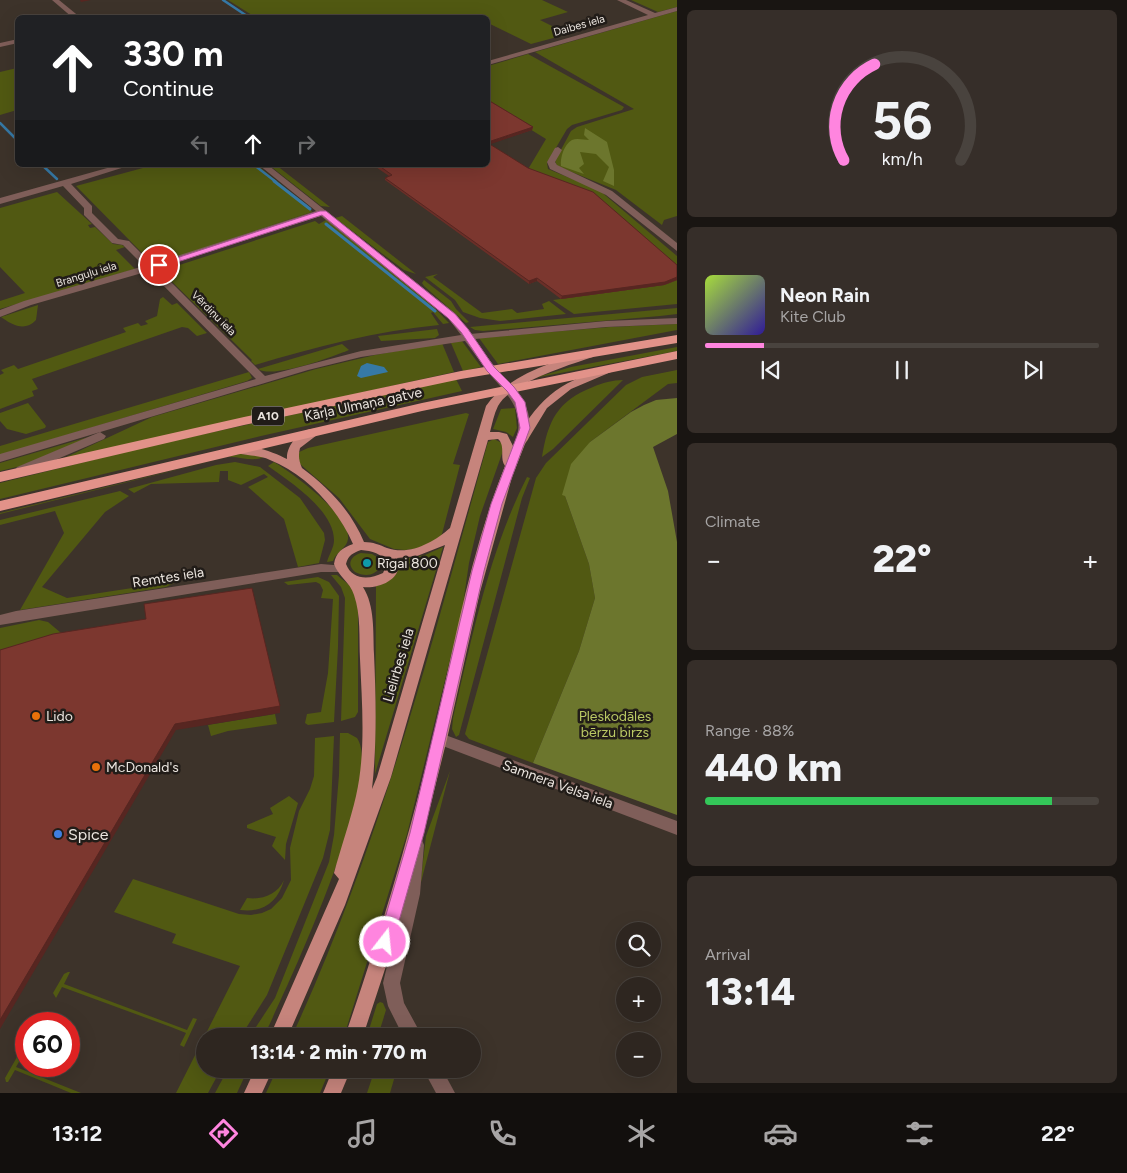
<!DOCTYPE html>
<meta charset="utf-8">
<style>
body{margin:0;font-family:Figtree,sans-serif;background:#362e29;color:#f1f3f6;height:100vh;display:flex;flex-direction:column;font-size:19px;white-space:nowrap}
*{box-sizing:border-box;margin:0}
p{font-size:16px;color:#a7a5a5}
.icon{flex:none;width:28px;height:28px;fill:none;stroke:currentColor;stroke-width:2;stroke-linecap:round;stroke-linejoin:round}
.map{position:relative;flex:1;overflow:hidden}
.drawer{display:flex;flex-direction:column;gap:10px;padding:10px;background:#191512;width:450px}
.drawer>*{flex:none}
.top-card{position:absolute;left:15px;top:15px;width:475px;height:152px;border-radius:8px;box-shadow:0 5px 20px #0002,0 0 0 1px #49433e;background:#202124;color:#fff;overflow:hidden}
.buttons{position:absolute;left:616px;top:922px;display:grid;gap:10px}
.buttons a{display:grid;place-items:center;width:45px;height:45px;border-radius:50%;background:#2e2620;box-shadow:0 5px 20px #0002,0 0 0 1px #49433e;font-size:25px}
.speed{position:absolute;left:15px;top:1012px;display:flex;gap:10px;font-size:25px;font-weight:700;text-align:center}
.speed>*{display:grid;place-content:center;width:65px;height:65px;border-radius:50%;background:#2e2620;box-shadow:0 5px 20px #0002,0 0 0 1px #49433e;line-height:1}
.speed .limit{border:8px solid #d22;background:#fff;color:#111}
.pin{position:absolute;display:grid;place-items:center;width:42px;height:42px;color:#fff;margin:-21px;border:2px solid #fff;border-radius:50%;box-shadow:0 1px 5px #0007}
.me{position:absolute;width:55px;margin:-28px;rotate:16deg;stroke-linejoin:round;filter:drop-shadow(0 0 4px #0008)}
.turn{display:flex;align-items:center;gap:18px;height:105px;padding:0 25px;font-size:22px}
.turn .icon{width:65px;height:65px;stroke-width:2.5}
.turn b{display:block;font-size:35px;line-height:42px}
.lanes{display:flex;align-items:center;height:48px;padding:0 25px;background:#0003;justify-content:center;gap:25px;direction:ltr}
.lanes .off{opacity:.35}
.big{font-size:38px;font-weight:800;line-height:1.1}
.drawer .widget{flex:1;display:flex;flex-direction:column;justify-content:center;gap:8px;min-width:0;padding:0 18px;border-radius:8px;background:#362e29}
.drawer .dial{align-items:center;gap:0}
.dial svg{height:130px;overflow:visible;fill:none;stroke:#49433e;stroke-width:7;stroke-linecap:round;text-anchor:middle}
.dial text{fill:#f1f3f6;stroke:none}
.song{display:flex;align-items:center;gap:15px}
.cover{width:60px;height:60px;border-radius:8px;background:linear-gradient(135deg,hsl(80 70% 55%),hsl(250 70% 35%))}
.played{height:5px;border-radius:2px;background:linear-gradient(90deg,#ff85df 15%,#49433e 15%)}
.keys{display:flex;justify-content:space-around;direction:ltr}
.heat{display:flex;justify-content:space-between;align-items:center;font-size:28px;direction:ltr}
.charge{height:8px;border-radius:4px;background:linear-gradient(90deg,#34c759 88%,#49433e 0)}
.trip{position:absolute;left:196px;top:1028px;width:285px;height:50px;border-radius:25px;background:#2e2620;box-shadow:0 5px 20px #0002,0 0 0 1px #49433e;font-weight:800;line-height:50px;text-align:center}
.menu{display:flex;height:80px;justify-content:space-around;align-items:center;background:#120f0d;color:#a7a5a5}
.menu .icon{width:35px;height:35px}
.menu .selected{color:#ff85df}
.menu b{font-size:22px;color:#f1f3f6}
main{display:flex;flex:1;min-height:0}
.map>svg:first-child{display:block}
</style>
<main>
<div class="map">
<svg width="677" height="1093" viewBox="0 0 677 1093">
<rect width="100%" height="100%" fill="#3d332a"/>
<g fill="#515912">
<polygon points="228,0 542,0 568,12 540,20 564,32 572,33 531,44 488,23 488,18 255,17"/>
<polygon points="631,0 677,0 677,7 658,12"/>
<polygon points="677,11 677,216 664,220 662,225 616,190 557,166 555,161 571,131 577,127 634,109 535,52"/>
<polygon points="528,54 624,107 622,110 572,125 567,129 547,163 548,169 599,190 677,256 677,268 527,171 546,139 488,103 488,66"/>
<polygon points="17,68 17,110 0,115 0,72"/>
<polygon points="154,165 257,165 310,208 312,212 157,263 152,263 76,186"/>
<polygon points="269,165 276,165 330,207 321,206"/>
<polygon points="57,192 92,224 88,225 90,228 95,227 113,244 122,245 125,247 116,250 135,269 0,309 0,301 25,293 0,267 0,208"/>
<polygon points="342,216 416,274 404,270 335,218"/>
<path d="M326,220L424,297L449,323L443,324L433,312L431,313L439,325C376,331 316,347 255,365L251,361L252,360L161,271L315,221L319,224Z"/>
<polygon points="438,274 433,277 482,313 512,309 517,313 544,309 542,304 549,301 566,314 500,321 480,318 463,312 455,300 425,277"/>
<polygon points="424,280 451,301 456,309 469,322 466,323 424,286 422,283"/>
<polygon points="677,280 677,304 574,314 553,300 664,285"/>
<polygon points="163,297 172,305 177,303 207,333 197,336 188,328 182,327 32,379 38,389 32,391 34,396 0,409 0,375 4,373 1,370 14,365 18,369 126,332 123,328 138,323 141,326 148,324 145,321 157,316 160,299"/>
<path d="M38,305L36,320C25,332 12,325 1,317Z"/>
<polygon points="677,308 677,314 660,316 483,331 475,330 470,327"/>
<polygon points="677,324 677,330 498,364 479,338 610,327"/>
<polygon points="437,329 439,335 435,338 381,341 378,336"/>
<polygon points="462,341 481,367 463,371 451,343"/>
<polygon points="442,343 454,372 62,459 152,417 316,369 375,355"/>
<path d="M342,344L349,350C332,357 273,379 258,369Z"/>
<polygon points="677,347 677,351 534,378 571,367"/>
<polygon points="677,370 677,383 668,384 590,442 565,496 589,564 595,598 579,651 533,763 469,739 465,734 536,478 546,463 626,385 642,377"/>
<polygon points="249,372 252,378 247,381 0,455 0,446"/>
<polygon points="456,379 462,391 261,436 0,499 0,483 145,447"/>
<path d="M623,380L553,449L542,457C548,421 557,401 593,387C602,383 613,380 623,380Z"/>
<polygon points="28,403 46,426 45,428 26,434 7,429 0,421 0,413"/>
<polygon points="515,408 517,428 513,437 506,432 493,429 501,409"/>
<polygon points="466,413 469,414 453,464 460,465 442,534 438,540 422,548 405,550 394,549 370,539 339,498 300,464 297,453 308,448"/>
<polygon points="92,436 21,466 0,471 0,463"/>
<path d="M494,439L502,443L504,448L480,516L469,563L462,611L407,834L345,1033L344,1036H292C380,846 432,643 488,442Z"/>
<path d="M240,454L265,456C255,463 240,456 228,457L0,514V513Z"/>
<polygon points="235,462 260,467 300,498 324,533 325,540 319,563 298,567 284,519 248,487 268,477 264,474 241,485 228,480 228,471 220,471 219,482 151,484 134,493 128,489 216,465"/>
<path d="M274,462C292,473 351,515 348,539C347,548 336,552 333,561L327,562C329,554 334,548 334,540C334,510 289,481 268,466Z"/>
<path d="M527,477L530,478L522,498L459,735L456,737L452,729L453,718C472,637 489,552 527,477Z"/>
<polygon points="120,491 129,496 105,512 42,587 67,598 165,583 165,574 173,577 174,583 166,587 20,610 64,533 55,511 0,525 0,520"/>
<path d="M443,547L375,774L376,586C390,582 400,575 400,560L425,555Z"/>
<path d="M361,553L372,554L380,559L381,566C375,576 365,577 355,572C346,564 351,556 361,553Z"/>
<polygon points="331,575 337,575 354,589 358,599 358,712 355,717 341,721 345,598 341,587"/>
<polygon points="318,577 329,582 339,596 338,647 334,722 308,725 305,723 307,714 321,712 328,673 333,599 321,598 323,590 320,584 316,582 288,585 284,582"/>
<polygon points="39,620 48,622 67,638 0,658 0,628"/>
<polygon points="275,714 277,724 228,731 211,736 208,725"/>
<path d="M340,733H348L357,738C385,778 286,990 264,1036H250L275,998L329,862L334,835L339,775Z"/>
<polygon points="334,736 330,830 323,858 267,995 241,1036 205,1036 205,1069 221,1069 208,1093 176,1093 240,966 172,943 176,934 114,912 133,879 239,914 251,915 262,913 271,909 282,898 291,880 290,848 299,811 310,789 314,776 315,738"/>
<polygon points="450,771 420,886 426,836"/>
<polygon points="289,796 298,803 286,844 285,860 272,846 276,837 247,828 247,825 273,814 270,808"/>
<path d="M284,880C278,902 263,913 240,910L247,898C262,900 277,895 284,880Z"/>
<polygon points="68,972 70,972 64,984 187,1030 193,1018 197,1019 184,1047 180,1045 186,1033 171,1027 62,987 56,998 53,993 64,974"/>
<polygon points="380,1002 383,1003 386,1010 378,1036 367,1036 377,1004"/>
<polygon points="21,1054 23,1055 16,1067 81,1093 71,1093 15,1070 8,1082 6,1082 5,1078 17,1057"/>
<polygon points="228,1069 248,1069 237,1093 215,1093"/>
<polygon points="277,1069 330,1069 320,1093 266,1093"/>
<polygon points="375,1069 397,1069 390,1093 367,1093"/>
</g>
<g fill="#6c762d">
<path d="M585,128L607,142L614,170V186L603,181L609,167L596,154L580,152L584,164L579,168L584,174L561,166C560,158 564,144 572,140C577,138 584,140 589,140L584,135Z"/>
<polygon points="677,398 677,434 653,447 668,491 677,542 677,815 533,763 579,651 595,598 589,564 565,496 562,495 571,464 590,442 631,412 644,405 656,400"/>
</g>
<polygon fill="#3679a6" points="367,363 384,367 388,372 361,378 357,376 361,366"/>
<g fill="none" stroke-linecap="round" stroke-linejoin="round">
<g stroke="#3679a6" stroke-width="2.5">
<polyline points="223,0 250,18"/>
<polyline points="0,123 18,141"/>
<polyline points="42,165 57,179"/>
<polyline points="254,165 276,182"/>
</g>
<g stroke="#3679a6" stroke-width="3">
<polyline points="274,181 310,209"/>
<polyline points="326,224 435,311"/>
</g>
<g fill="#7f5e59" fill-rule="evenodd">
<polygon points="52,0 59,0 81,18 73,18"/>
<polygon points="617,0 626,0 655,13 677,7 677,11 488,65 488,61 648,15"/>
<polygon points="18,39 18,43 0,47 0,43"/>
<polygon points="558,147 562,150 555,162 557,165 612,191 677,243 677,251 606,195 550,169 547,162 555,148"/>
<path d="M118,165H131L71,184L92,206V213L118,239L129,241L152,264L316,211L259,165H268L456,314L470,334L606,321L677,318V324L606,327L475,339C482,349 488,359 496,368C516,391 536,406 528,440L522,444L516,440C525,408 507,395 488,372C480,362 473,351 465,341L361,357L308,370L0,462V454L256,379L149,271L31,305L0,317V310L24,301L144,266L123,245L112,243L84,215V208L63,186L0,204V198ZM321,216L448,318L461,335L361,351L265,376L157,268Z"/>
<polygon points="100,432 106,436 104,439 25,473 17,473 15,470 17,467"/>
<polygon points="321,564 346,566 347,569 346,572 321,572 0,625 0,615 16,611"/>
<polygon points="440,733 677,821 677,835 435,743 433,739 435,735"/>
<polygon points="416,838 422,840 424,845 420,894 400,983 404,1003 422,1036 403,1036 388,1006 383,983 404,894 408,845 410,840"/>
<polygon points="423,1069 442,1069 455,1093 436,1093"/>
</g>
<g fill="#c6847c" fill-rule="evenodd">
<path d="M589,352L593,353L594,355L593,357C569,365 510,383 498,406C494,414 492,424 490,432H499L507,434L513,446C535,402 558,381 606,369L611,372L571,389L547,408L525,444L512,477L480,592L447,739L419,851L387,963L363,1036H345C379,938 409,838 433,737C454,647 470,553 505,466C499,458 506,446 498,439L488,440L391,777L345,905L288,1036H270L339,879L334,873C341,847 350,822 356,796C366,752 362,704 360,659C359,638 361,615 354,595C350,582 338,576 334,564C336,552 342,548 353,544C338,509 306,474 270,460C259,455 248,456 236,453L234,450C244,440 276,453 287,459C286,445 302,426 317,429L319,432L317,435L300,448C298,455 299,461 302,468C329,488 351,511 364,542C373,542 380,545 387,548C410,556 434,542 450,528L486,406C507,376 555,360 589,352ZM445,545L377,777L372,789C377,744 376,699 374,654C373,632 375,606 363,587C380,589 405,578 397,558L417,556ZM361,550C372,551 382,553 387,564L383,573C369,580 352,580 346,564C348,555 353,553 361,550Z"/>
<polygon points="255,1069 273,1069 262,1093 244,1093"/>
<polygon points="333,1069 351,1069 341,1093 323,1093"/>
</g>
<g fill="#e29289" fill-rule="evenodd">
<polygon points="677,335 677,343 461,379 244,425 0,482 0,472 244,417 461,371"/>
<polygon points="677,351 677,359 422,411 0,511 0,501 422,403"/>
</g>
</g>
<polygon fill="#6b2f28" points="488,100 533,127 532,130 489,144 677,265 677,280 664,285 561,299 537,281 529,284 385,180 385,178 389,176 373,165 488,165"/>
<g fill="#572621">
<polygon points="80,0 91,0 81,2"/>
<polygon points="533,127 532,130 488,145 488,142"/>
<polygon points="677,277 677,280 664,285 561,299 562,296"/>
<polygon points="537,278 537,281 529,284 529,281"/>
<polygon points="280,706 280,713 176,730 0,1029 0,1020 175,724"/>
</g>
<g fill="#7c372f" stroke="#572621">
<polygon points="488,100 533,127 488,142"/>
<polygon points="488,143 528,168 593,192 677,265 677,277 665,282 562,296 537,278 529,281 385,178 392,175 378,165 488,165"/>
<polygon points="252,588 280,706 175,724 0,1020 0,650 53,634 146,619 144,604"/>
</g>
<polygon fill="#ff85df" stroke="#a65691" points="320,211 326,211 455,314 468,329 494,367 514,387 525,402 530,428 502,504 484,571 424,833 393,942 390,947 385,949 380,947 378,942 410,833 472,571 491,504 520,428 515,402 507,391 487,371 461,332 448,318 322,215 162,267 155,265"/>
<circle fill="#0f9aa8" stroke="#211c18" stroke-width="2" cx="367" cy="563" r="5"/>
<g fill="#e8710a" stroke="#211c18" stroke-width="2">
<circle cx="36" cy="716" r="5"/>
<circle cx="96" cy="767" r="5"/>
</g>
<circle fill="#3f7fe0" stroke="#211c18" stroke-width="2" cx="58" cy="834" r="5"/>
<g text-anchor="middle" stroke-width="5" stroke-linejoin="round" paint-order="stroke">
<g font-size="11" fill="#ebe5df" stroke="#211c18">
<text transform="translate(579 25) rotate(-16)" y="4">Daibes iela</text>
<text transform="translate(86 274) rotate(-17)" y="4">Branguļu iela</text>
<text transform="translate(214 313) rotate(45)" y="4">Vērdiņu iela</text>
</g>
<rect fill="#211c18" stroke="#aea9a3" stroke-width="1" x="252" y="406.5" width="32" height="19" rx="4"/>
<g font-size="12" font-weight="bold" fill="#ebe5df">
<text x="268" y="420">A10</text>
</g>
<g font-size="14" fill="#ebe5df" stroke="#211c18">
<text transform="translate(363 404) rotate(-12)" y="5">Kārļa Ulmaņa gatve</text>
<text transform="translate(168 577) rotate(-9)" y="5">Remtes iela</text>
<text transform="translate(398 665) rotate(-73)" y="5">Lielirbes iela</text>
<text transform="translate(558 784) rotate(20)" y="5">Samnera Velsa iela</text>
</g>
<g font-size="14" fill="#ebe5df" stroke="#211c18" text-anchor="start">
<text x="377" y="568">Rīgai 800</text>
<text x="46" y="721">Lido</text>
<text x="106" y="772">McDonald's</text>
</g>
<g font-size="14" fill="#bac964" stroke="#211c18">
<text x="615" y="721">Pleskodāles<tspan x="615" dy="16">bērzu birzs</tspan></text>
</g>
<g font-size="16" fill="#ebe5df" stroke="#211c18" text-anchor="start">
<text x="68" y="840">Spice</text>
</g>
</g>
</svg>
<div class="buttons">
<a><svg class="icon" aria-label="search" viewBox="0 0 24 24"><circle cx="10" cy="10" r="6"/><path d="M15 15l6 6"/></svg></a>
<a>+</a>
<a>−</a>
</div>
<div class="speed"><div class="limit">60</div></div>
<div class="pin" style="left:159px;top:265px;background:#d93025"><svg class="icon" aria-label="arrive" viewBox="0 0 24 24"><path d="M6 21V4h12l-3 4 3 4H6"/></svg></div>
<svg class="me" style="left:385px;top:942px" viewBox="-20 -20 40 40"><circle r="17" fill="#ff85df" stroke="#fff" stroke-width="3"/><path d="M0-11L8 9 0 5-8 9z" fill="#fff"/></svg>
<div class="trip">13:14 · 2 min · 770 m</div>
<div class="top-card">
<div class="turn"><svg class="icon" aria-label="ahead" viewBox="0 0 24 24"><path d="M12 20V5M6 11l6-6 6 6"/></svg><div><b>330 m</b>Continue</div></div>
<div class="lanes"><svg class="icon off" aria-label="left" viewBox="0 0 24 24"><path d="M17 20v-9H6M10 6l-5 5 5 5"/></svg><svg class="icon" aria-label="ahead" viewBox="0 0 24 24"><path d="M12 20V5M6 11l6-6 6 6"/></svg><svg class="icon off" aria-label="right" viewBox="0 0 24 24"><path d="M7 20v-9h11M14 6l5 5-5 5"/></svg></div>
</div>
</div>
<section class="drawer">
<div class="widget dial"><svg viewBox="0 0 100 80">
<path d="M14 69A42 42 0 1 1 86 69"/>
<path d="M14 69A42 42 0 0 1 33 10" stroke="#ff85df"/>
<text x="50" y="56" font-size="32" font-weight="700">56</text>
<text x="50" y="72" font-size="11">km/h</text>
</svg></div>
<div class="widget">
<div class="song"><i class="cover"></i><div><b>Neon Rain</b><p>Kite Club</p></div></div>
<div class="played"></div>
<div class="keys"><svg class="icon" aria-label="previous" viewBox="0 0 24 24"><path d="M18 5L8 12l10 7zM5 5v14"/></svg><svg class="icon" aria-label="pause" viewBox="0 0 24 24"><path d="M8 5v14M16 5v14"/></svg><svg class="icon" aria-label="next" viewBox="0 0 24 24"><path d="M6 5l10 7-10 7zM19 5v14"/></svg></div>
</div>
<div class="widget"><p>Climate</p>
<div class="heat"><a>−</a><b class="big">22°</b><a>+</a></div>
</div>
<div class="widget"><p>Range · 88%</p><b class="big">440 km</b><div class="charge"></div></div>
<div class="widget"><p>Arrival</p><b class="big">13:14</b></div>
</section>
</main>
<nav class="menu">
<b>13:12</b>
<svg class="icon selected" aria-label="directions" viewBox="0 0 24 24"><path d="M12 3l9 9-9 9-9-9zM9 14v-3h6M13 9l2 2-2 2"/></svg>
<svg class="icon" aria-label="music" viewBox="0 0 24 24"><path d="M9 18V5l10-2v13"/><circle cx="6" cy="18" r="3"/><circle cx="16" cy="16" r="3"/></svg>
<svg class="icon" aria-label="phone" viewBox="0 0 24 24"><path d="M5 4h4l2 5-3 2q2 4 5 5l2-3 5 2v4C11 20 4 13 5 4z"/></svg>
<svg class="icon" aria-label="climate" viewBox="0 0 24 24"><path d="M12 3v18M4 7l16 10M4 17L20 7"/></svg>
<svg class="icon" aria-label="car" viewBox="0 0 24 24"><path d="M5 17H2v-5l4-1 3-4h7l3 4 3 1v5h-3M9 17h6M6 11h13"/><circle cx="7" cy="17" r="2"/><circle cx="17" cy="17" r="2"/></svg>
<svg class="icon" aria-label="filters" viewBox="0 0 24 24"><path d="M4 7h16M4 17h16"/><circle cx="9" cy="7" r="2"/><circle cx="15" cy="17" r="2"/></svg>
<b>22°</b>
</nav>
